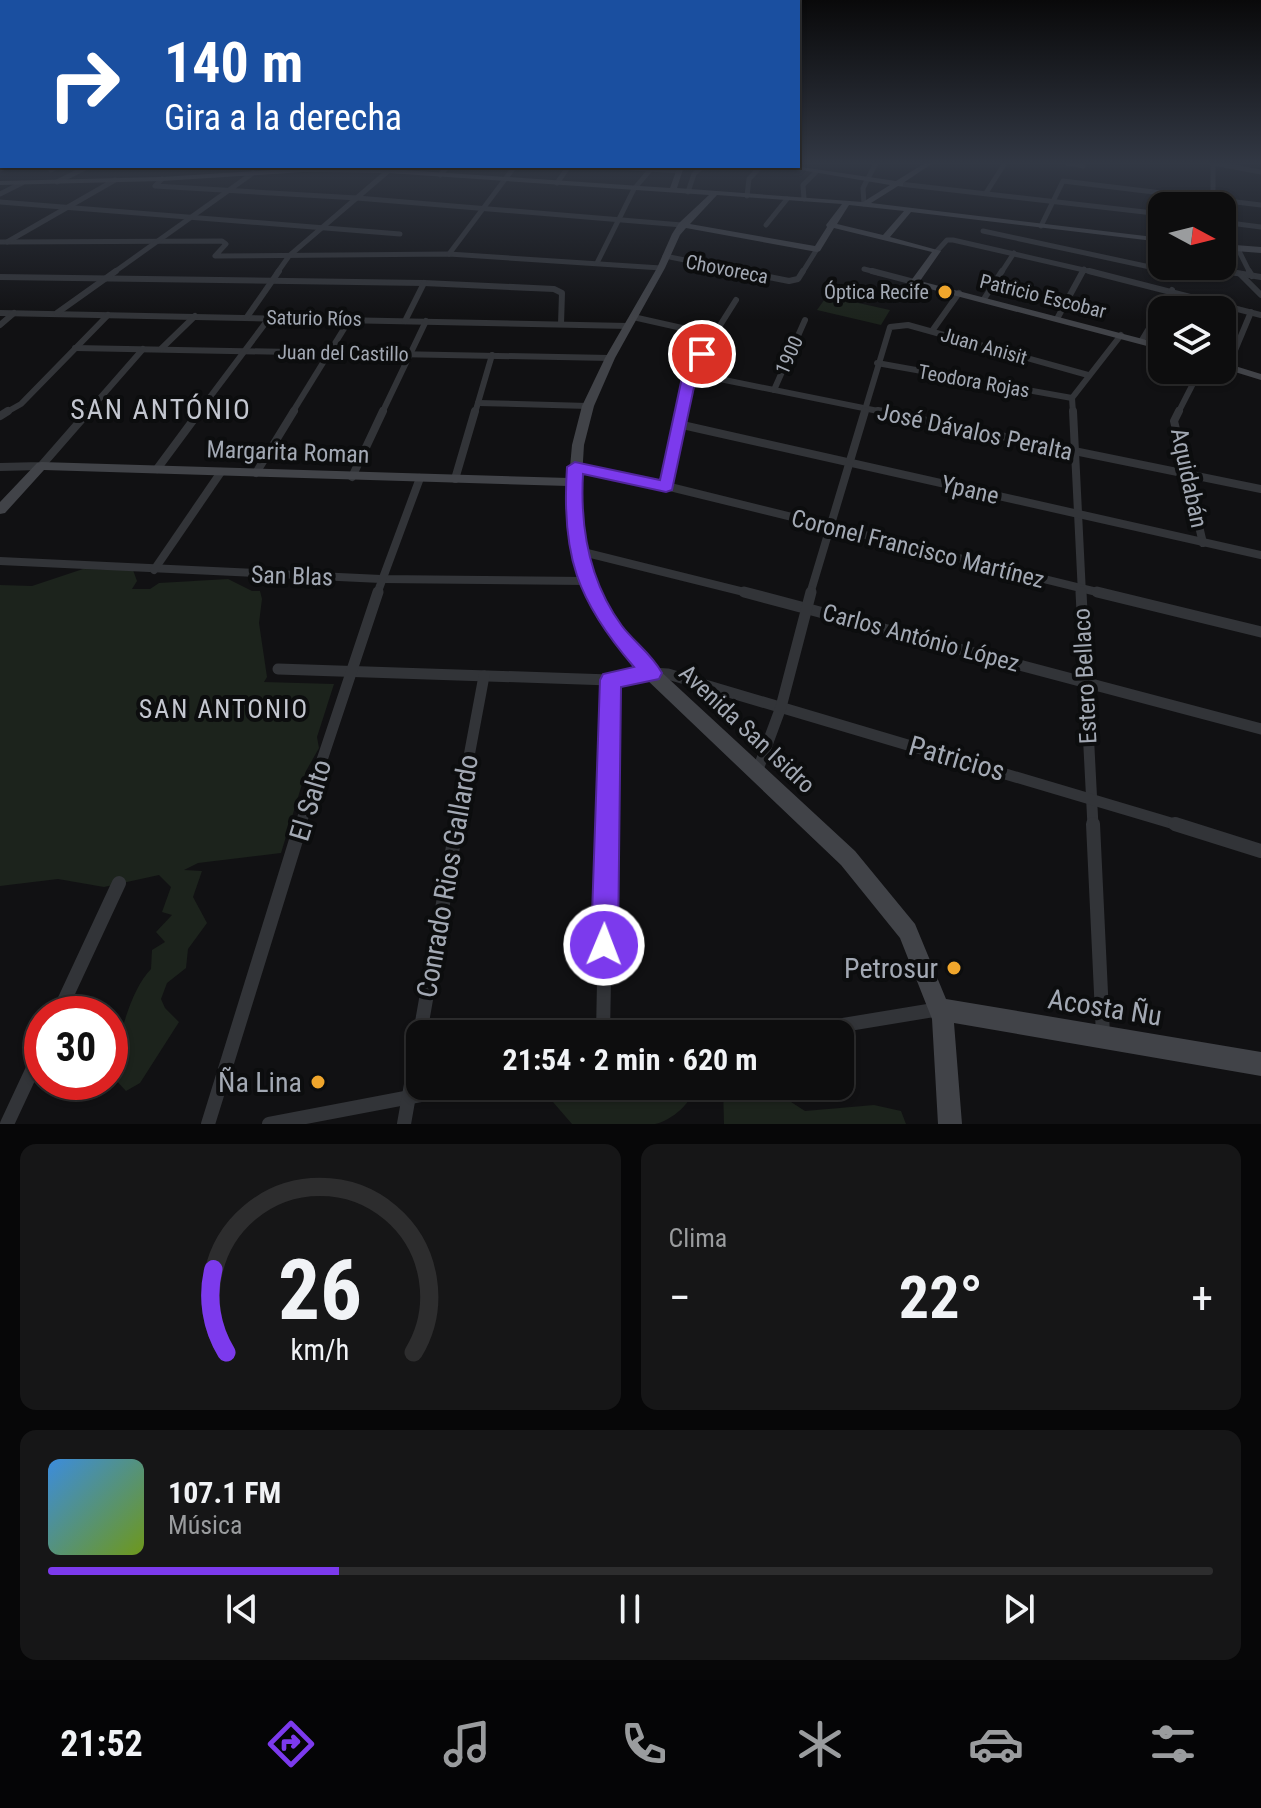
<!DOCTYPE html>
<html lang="es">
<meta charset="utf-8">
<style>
body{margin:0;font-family:"Roboto Condensed",sans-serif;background:#161617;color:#f1f3f6;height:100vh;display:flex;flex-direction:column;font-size:30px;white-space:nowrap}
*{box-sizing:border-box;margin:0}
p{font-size:26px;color:#9a9c9e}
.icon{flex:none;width:44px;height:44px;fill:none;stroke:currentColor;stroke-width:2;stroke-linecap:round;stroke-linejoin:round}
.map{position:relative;height:1124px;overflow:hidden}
.side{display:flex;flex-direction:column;gap:20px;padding:20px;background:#070708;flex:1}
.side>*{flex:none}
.guide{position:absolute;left:0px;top:0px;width:800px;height:168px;box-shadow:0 2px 6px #0004,0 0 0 2px #2d2d2e;background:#1a4fa0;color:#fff;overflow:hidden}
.needle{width:52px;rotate:97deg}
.controls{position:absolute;left:1148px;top:192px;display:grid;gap:16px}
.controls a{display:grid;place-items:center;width:88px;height:88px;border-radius:16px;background:#0d0d0e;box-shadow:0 2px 6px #0004,0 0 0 2px #2d2d2e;font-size:40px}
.speed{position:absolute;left:24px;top:996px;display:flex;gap:16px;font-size:40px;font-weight:700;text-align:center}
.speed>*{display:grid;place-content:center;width:104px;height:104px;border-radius:50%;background:#0d0d0e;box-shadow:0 2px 6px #0004,0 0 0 2px #2d2d2e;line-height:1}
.speed .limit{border:12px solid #d22;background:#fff;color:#111}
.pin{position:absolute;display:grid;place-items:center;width:68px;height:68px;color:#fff;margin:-34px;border:4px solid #fff;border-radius:50%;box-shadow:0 2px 8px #0007}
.me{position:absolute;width:88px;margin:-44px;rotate:1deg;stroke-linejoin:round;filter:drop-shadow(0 0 6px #0008)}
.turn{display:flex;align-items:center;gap:28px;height:168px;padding:0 32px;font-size:36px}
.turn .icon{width:104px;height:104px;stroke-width:2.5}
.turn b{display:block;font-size:56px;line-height:68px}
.big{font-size:60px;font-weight:700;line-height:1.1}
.side .tile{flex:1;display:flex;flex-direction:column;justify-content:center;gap:12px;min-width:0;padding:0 28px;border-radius:16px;background:#161617}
.side .dial{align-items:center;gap:0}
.dial svg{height:208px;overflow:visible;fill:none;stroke:#2d2d2e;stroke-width:7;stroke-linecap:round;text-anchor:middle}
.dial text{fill:#f1f3f6;stroke:none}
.song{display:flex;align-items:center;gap:24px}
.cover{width:96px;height:96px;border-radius:12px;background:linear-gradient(135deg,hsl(210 70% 55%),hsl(80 70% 35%))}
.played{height:8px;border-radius:4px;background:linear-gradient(90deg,#7c3aed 25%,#2d2d2e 25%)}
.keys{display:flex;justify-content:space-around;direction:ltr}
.heat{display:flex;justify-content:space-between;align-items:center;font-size:44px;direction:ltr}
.side .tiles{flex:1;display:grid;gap:20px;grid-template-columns:1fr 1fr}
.tile:last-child{grid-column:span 2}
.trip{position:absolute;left:406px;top:1020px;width:448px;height:80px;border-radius:16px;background:#0d0d0e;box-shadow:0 2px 6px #0004,0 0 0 2px #2d2d2e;font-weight:700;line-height:80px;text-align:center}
.tab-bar{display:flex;height:128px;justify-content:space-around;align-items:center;background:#050506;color:#9a9c9e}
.tab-bar .icon{width:56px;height:56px}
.tab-bar .on{color:#7c3aed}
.tab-bar b{font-size:36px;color:#f1f3f6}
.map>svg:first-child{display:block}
</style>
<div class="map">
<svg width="1261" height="1124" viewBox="0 0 1261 1124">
<rect width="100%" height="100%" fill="#111113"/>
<g fill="#1c231c">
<polygon points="827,296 890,310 881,325 817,310"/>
<path d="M83,569L133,570L137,581L132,589H150L159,583L228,579L252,591H260L262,599L259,623L267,677L264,682L334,684L317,737L319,748L306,771L281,853L198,863L184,870L202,871L193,897L207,923L188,949L186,968L167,983L161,999L165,1008L179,1022L140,1083L126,1091L112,1076C117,1045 129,991 151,969L152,950L165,942L156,932L172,915L162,912L171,887L159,875L104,887L58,879L0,886V585L32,586Z"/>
<path d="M580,1086H695C693,1102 671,1121 655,1124C630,1124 598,1124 572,1124L553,1102Z"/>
<polygon points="723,1086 788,1086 791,1102 805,1111 874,1105 901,1111 906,1124 724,1124"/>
</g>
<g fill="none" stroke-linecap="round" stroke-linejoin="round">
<g stroke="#323438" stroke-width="5">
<polyline points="1068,163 1083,166"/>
<polyline points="88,166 129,166"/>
<polyline points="601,166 680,171"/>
<polyline points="2,168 5,166"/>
<polyline points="51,170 58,166"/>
<polyline points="440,175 448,166"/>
<polyline points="162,179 155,186 357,198 682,225"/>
<polyline points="57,182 89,166"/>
<polyline points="557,183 569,166"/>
<polyline points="900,184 1162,214"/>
<polyline points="688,192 694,174 703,166"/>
<polyline points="986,193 1005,163"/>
<polyline points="0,194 22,183"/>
<polyline points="747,196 749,179 761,166"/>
<polyline points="804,199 803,185 816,172"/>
<polyline points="1213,199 1213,163 1261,172"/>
<polyline points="0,202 400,234"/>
<polyline points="864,204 863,188 876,163"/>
<polyline points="1222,222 1261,227"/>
<polyline points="766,225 787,199"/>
<polyline points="1041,226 1063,181 1261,205"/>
<polyline points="983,231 1164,270"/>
<polyline points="0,242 222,241 226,244 215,256 449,254 661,268"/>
<polyline points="7,242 115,180"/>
<polyline points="1238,249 1250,273"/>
<polyline points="937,251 947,240 953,240 1097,273"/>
<polyline points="449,254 515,166"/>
<polyline points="665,256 749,273"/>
<polyline points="597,263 634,189 651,169"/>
<polyline points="1196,266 1237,273"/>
<polyline points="864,269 879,273"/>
<polyline points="113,273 253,173"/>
<polyline points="277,273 289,256 394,166"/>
<polyline points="802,273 817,249"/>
<polyline points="1001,273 1014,253"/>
<polyline points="1082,273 1084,269"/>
</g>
<g stroke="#323438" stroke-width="6">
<polyline points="739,271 789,281 798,279 803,271"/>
<polyline points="872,271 914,282"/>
<polyline points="1089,271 1261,315"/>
<polyline points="1225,271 1261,277"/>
<polyline points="1249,271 1252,276"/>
<polyline points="1240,274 1261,295"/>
<polyline points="0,277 424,283 554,289 562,293 561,324"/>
<polyline points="984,299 1002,271"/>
<polyline points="0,313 628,326"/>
<polyline points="57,313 116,271"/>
<polyline points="247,317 279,271"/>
<polyline points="633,317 713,335"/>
<polyline points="1058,317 1083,271"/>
<polyline points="405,321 424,283"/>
<polyline points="0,325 14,313"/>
<polyline points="932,331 959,293"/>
<polyline points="1142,340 1172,290"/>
<polyline points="75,348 610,358"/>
<polyline points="161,349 195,316"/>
<polyline points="877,363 1072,398"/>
<polyline points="1228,367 1251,312"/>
<polyline points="690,373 888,413"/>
<polyline points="774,390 805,320"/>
<polyline points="478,403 588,406"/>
<polyline points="5,413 21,404 108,315"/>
<polyline points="87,413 143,349"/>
<polyline points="198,413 270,317"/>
<polyline points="292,413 350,319"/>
<polyline points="382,413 426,321"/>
<polyline points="475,413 492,355"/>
<polyline points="681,413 690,373 736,300"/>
<polyline points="864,413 890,327 908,325 1088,375"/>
<polyline points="1073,413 1072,398 1121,335"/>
<polyline points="1178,413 1200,370"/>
</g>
<g stroke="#323438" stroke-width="8">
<polyline points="878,411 1261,489"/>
<polyline points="1073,411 1082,594"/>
<polyline points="1179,411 1174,421 1203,543"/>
<polyline points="0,416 8,411"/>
<polyline points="678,424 1261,555"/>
<polyline points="0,467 41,466 89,411"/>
<polyline points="575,467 666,486 1105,594"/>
<polyline points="157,469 200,411"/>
<polyline points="256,473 294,411"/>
<polyline points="352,477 383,411"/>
<polyline points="455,479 475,411"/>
<polyline points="666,486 682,411"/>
<polyline points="579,551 752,594"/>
<polyline points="0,561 381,579 585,581"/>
<polyline points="154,570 221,472"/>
<polyline points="377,594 420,478"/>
<polyline points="810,594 865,411"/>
</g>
<g stroke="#323438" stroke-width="11">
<polyline points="744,592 1261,729"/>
<polyline points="1081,592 1093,826"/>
<polyline points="1097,592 1261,632"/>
<polyline points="278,669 610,680 651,673 668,674 1181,826"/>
<polyline points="757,772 781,707 811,592"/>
<polyline points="300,826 378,592"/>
<polyline points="456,826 484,676"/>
<polyline points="607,826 610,680"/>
</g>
<g stroke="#323438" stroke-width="14">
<polyline points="1093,824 1103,1035"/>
<polyline points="1175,824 1261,851"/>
<polyline points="58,1014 119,883"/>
<polyline points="603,1034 607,824"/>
<polyline points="788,1034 940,1009"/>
<polyline points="7,1124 42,1049"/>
<polyline points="208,1124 301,824"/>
<polyline points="269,1124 468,1086"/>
<polyline points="404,1124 457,824"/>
</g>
<g fill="#414348" fill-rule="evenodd">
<path d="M925,163H933L903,183V186H898L871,203L1162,238V242L911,212L890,237L941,251L920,281L1162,344V350L911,284L910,282L932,252L834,228L820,251L817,252L686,228L680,235L665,268L615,358L594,406L584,445L580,509L592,581L620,627L657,668L855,851L915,924L946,999L1261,1052V1076L954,1023L962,1124H938L932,1019L900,938L841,865L645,678L610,635L578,581L566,509L568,486L44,470L5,513L0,514V502L37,463L41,462L569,478L572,445L582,406L605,358L657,268L672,234L679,223L709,195L389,173L303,172L162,181L0,185V181L162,177L303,168L389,169L670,188L678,166H684L677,188L863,202L890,185L777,166H794L896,181ZM717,195L842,204L826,225L827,227L815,246L690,224ZM849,205L904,211L883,235L837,224Z"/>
<polygon points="1222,244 1261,247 1261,253 1222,250"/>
<polygon points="1222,362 1261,374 1261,380 1222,368"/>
</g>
</g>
<linearGradient id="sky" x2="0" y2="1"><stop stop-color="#09090a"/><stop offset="0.51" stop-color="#323844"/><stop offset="1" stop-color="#323844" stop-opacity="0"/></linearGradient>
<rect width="1261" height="320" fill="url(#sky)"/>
<path fill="#7c3aed" stroke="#51269a" stroke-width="2" d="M697,351L708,354L697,373L672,490L666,492L583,474C580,528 589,581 622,626C634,642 652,654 662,673L659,679L621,687L618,945L614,955L604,959L595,955L591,945L600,680L603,674L634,667C577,601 561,555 567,467L575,462L660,480L683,373Z"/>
<g fill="#f0a62c" stroke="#0c0d0e" stroke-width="3">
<circle cx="945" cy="292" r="8"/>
<circle cx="954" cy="968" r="8"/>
<circle cx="318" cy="1082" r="8"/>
</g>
<g text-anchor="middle" stroke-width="8" stroke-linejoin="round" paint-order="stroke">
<g font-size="20" fill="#a3a9b4" stroke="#0c0d0e">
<text transform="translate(727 269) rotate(11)" y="7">Chovoreca</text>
<text transform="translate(1043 296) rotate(14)" y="7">Patricio Escobar</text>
<text transform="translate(314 318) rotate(1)" y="7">Saturio Ríos</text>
<text transform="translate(984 346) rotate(16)" y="7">Juan Anisit</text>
<text transform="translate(343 353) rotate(1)" y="7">Juan del Castillo</text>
<text transform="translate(789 355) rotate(-66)" y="7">1900</text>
<text transform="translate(974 381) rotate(10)" y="7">Teodora Rojas</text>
</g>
<g font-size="20" fill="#a3a9b4" stroke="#0c0d0e" text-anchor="end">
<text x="929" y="299">Óptica Recife</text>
</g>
<g font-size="24" fill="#a3a9b4" stroke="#0c0d0e">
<text transform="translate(975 432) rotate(12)" y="8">José Dávalos Peralta</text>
<text transform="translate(288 452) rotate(2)" y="8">Margarita Roman</text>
<text transform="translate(1189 478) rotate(78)" y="8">Aquidabán</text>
<text transform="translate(970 490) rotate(13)" y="8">Ypane</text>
<text transform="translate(918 549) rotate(14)" y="8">Coronel Francisco Martínez</text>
<text transform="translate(292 576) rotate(2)" y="8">San Blas</text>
<text transform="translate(921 638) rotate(15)" y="8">Carlos António López</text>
<text transform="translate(1085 676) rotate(-93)" y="8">Estero Bellaco</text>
<text transform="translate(747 729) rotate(43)" y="8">Avenida San Isidro</text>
</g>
<g font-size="26" letter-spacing="2" fill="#c4c7d0" stroke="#0c0d0e">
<text x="224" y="718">SAN ANTONIO</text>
</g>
<g font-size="28" letter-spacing="2" fill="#c4c7d0" stroke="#0c0d0e">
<text x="161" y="419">SAN ANTÓNIO</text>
</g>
<g font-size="28" fill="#a3a9b4" stroke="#0c0d0e">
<text transform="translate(957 758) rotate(16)" y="10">Patricios</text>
<text transform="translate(310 800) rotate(-73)" y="10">El Salto</text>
<text transform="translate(447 876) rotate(-80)" y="10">Conrado Rios Gallardo</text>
<text transform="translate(1105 1007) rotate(9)" y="10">Acosta Ñu</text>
</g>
<g font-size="28" fill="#a3a9b4" stroke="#0c0d0e" text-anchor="end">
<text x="938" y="978">Petrosur</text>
<text x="302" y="1092">Ña Lina</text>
</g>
</g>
</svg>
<div class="controls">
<a><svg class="needle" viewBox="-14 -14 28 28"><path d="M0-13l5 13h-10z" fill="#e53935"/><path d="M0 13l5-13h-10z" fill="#9a9c9e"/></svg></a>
<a><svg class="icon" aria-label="layers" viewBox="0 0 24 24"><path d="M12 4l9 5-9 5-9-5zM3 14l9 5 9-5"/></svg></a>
</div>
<div class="speed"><div class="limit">30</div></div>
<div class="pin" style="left:702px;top:354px;background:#d93025"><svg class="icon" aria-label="arrive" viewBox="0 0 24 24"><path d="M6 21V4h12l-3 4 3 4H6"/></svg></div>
<svg class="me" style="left:604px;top:945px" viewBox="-20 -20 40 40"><circle r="17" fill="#7c3aed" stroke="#fff" stroke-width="3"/><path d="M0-11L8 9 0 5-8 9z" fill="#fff"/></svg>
<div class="trip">21:54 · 2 min · 620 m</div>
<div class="guide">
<div class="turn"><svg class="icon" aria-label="right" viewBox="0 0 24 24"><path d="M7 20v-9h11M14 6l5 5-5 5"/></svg><div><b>140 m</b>Gira a la derecha</div></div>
</div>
</div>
<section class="side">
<div class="tiles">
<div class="tile dial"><svg viewBox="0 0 100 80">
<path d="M14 69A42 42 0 1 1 86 69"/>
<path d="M14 69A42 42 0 0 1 9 37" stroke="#7c3aed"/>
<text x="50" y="56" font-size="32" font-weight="700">26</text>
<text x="50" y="72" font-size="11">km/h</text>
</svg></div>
<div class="tile"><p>Clima</p>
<div class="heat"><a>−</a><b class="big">22°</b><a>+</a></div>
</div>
<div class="tile">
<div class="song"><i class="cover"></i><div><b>107.1 FM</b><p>Música</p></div></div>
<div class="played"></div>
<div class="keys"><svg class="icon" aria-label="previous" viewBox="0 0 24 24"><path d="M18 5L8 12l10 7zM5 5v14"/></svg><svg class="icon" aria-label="pause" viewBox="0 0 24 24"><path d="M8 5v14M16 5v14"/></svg><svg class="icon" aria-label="next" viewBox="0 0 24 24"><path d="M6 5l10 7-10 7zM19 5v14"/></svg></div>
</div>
</div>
</section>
<nav class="tab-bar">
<b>21:52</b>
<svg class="icon on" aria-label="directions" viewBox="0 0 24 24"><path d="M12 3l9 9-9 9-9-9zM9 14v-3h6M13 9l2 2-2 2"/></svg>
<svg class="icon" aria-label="music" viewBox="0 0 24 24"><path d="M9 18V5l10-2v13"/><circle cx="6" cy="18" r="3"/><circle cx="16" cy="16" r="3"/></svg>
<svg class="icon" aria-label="phone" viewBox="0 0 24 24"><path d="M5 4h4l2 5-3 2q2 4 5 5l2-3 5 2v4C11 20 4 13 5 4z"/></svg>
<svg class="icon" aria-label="climate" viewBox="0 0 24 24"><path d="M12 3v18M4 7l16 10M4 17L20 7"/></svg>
<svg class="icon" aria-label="car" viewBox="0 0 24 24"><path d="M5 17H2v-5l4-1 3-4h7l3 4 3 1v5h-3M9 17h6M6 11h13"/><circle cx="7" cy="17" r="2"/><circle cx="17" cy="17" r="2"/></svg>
<svg class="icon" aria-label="filters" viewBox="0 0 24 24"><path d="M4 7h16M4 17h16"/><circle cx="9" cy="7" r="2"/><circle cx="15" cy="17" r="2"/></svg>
</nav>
